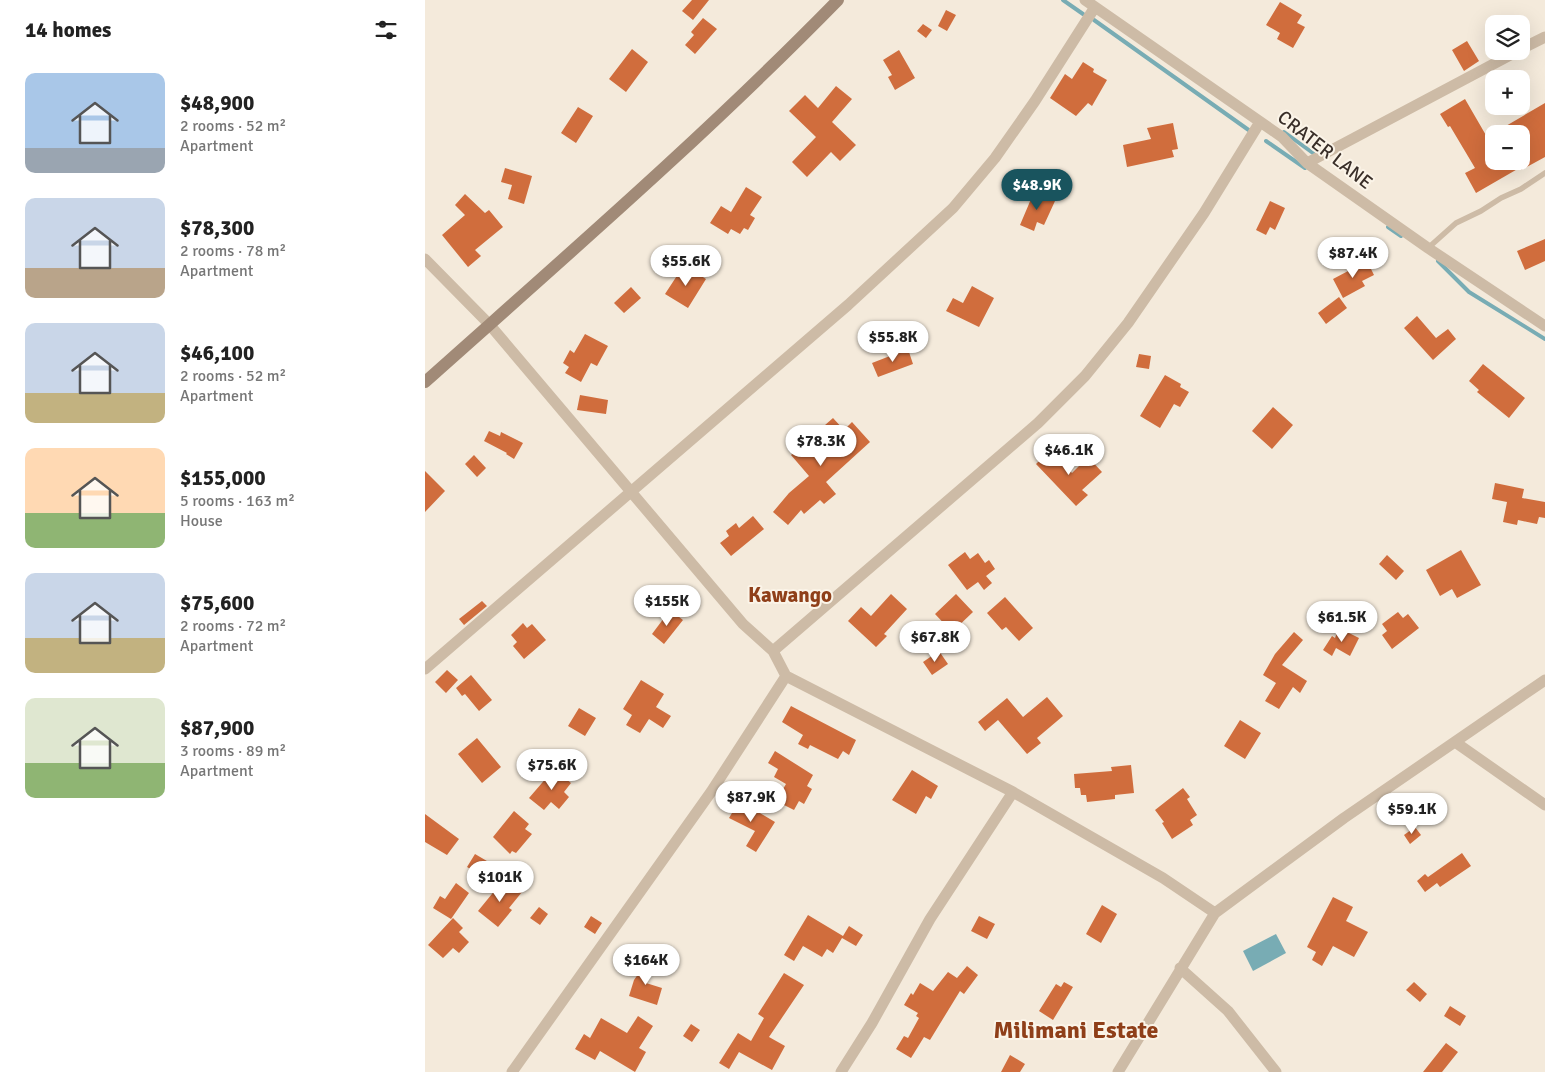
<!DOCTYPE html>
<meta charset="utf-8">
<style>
body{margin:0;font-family:Signika,sans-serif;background:#f6f6f6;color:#222;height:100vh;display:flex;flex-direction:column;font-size:19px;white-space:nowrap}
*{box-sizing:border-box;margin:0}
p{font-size:16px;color:#767676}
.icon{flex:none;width:28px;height:28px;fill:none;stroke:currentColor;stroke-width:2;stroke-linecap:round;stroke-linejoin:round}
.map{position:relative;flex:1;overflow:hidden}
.drawer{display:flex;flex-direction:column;background:#fff;width:425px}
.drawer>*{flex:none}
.controls{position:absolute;left:1060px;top:15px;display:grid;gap:10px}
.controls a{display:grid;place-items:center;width:45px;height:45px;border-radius:10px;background:#fff;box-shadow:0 5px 20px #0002;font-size:25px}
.price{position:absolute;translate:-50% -42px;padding:0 11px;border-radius:18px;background:#fff;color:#222;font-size:16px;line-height:32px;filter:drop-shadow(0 1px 2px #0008)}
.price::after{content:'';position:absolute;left:50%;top:30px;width:15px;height:11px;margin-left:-8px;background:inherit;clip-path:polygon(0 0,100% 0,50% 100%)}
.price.active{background:#19545e;color:#fff}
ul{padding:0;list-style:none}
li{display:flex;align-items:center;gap:15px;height:125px;padding:0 25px}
li span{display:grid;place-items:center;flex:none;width:140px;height:100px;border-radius:10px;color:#555}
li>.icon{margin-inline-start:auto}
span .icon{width:60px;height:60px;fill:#fffc;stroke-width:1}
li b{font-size:21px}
h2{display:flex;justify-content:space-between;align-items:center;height:60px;padding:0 25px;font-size:21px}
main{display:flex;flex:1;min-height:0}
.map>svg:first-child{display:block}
.water{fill:#78acb4}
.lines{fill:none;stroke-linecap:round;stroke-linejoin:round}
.stream{stroke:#78acb4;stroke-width:4}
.building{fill:#d06d3d;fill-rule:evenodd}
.lane{stroke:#cdbba6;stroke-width:5.5}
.street{stroke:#cdbba6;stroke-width:11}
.secondary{stroke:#a18a77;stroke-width:12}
.labels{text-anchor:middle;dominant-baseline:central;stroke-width:4;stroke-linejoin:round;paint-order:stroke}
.street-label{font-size:19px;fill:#392e28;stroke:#fbf4e8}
.quarter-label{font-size:21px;font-weight:bold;fill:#8f3f19;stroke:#fbf4e8}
.district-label{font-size:24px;font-weight:bold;fill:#8f3f19;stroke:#fbf4e8}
</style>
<main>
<section class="drawer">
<h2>14 homes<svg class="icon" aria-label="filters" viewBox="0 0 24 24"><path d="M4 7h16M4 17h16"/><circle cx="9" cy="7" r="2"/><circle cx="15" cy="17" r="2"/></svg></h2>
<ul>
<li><span style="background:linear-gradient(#a9c7e8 75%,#9aa5b1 0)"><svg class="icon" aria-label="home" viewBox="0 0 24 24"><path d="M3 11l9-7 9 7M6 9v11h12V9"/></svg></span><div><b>$48,900</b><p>2 rooms · 52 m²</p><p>Apartment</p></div></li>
<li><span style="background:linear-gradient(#c9d6e8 70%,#b9a48a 0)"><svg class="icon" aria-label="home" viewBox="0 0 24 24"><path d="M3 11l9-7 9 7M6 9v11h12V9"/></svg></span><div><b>$78,300</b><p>2 rooms · 78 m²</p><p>Apartment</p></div></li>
<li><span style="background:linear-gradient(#c9d6e8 70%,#c2b280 0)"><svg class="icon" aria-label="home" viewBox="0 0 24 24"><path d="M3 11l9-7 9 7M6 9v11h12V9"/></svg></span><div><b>$46,100</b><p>2 rooms · 52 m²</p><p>Apartment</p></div></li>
<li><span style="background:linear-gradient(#ffd9b3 65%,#8fb573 0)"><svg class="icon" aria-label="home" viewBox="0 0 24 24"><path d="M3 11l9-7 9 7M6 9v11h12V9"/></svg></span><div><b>$155,000</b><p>5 rooms · 163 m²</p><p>House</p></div></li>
<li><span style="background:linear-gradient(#c9d6e8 65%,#c2b280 0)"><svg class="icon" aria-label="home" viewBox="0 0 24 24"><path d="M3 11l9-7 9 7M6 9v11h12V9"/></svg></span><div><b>$75,600</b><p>2 rooms · 72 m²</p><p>Apartment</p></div></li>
<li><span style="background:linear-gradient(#dfe7d0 65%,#8fb573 0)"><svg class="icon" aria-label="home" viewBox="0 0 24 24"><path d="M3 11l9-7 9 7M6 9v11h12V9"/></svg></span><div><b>$87,900</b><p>3 rooms · 89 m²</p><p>Apartment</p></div></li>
</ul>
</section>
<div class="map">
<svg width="1120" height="1072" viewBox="0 0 1120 1072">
<rect width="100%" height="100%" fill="#f4eadb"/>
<path class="water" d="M851 934 861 953 828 971 818 951Z"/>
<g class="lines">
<path class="stream" d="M638 0 658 14
M669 20 825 131
M859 132 892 156
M841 141 880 168
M963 227 976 236
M1013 261 1044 292 1120 339"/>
</g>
<path class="building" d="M267 0H284L268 20 257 11Z
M855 2 877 15 872 23 880 27 868 48 852 39 855 33 841 25Z
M521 10 531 15 522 31 513 26Z
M278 18 292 29 270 54 260 45 269 35 266 32Z
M498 24 507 30 501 38 492 31Z
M1042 41 1054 61 1039 71 1027 50Z
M207 49 223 62 201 92 184 79Z
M474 50 490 78 470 90 463 77 467 75 458 60Z
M658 62 669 69 668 72 682 80 667 106 663 103 651 116 625 98 640 74 647 79Z
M411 86 427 99 407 122 431 145 415 161 406 152 382 177 367 162 391 137 364 111 380 95 393 108Z
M1040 99 1062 137 1120 103V157L1096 170V167L1051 193 1040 173 1050 168 1025 126 1023 127 1015 114ZM1069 134H1096V161H1069Z
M153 107 168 116 151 143 136 133Z
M748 123 753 149 747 150 749 157 702 167 698 145 726 139 722 128Z
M80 168 107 176 99 204 83 199 87 185 76 182Z
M321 187 337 197 325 215 330 218 323 230 319 228 315 234 306 229 303 234 285 223 296 206 306 212Z
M609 192 630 201 619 225 612 222 609 231 595 225Z
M40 194 60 213 64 210 78 227 50 250 56 256 43 267 17 235 40 215 30 205Z
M845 201 860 208 850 230 845 227 841 235 831 230Z
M1120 239V261L1100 270 1092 251Z
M942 261 949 275 937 281 940 286 918 298 908 279Z
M259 265 281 279 263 308 240 294Z
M547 286 569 298 554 327 521 311 528 298 538 303Z
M206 287 216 298 199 313 189 303Z
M914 297 922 308 901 324 893 313Z
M992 316 1011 338 1023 329 1031 339 1008 360 979 328Z
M160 334 183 346 172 366 166 363 156 382 140 373 144 367 138 363 145 350 149 353Z
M483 349 488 364 453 377 447 363Z
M714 354 726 356 724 369 711 367Z
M1058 364 1100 398 1084 418 1052 392 1054 390 1044 381Z
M740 375 756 384 755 387 764 392 755 407 749 404 735 428 715 416Z
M155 395 183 400 181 414 152 410Z
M848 407 868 425 847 449 827 431Z
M408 418 419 430 427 422 445 442 401 482 411 494 399 504 395 500 379 514 376 510 363 525 348 512 364 493 384 476 366 455Z
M64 431 75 436 76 432 98 443 89 459 81 454 82 453 59 441Z
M625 450 647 473 663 457 677 472 657 490 663 495 651 506 611 464Z
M49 455 61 468 52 477 40 464Z
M0 471 20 491 0 512Z
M1070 483 1099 489 1097 498 1120 502V518L1114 517 1112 524 1093 520 1092 525 1078 522 1082 502 1067 499Z
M328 516 339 529 306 556 295 543 304 536 301 531 311 523 314 528Z
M1036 550 1056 585 1032 598 1027 589 1015 596 1001 570Z
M540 552 545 559 553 553 560 563 564 560 570 569 561 576 567 583 559 590 553 582 542 590 523 565Z
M962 555 979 571 971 580 954 564Z
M466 594 482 609 459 634 462 636 451 647 423 621 436 607 446 616Z
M531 594 548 612 527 632 510 614Z
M580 597 608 628 594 641 581 627 577 630 562 613Z
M57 601 62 606 39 625 34 619Z
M245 610 258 620 239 644 227 634Z
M973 612 978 618 983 614 994 628 967 649 957 635 962 631 957 624Z
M98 623 102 628 107 624 121 640 99 659 88 646 92 642 86 635Z
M914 628 934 638 925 656 911 648 907 656 898 650 907 636 910 638Z
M869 632 878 640 857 665 882 681 875 693 868 687 854 709 840 701 851 683 838 675 850 654Z
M514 651 523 664 507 675 498 662Z
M22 670 33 680 21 693 10 682Z
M46 675 67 700 54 711 40 694 37 696 31 688Z
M216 680 239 694 231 707 246 716 238 728 224 719 215 733 201 725 207 715 198 709Z
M622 697 638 716 612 738 616 743 602 754 573 720 560 731 553 722 582 698 598 717Z
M366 706 431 740 424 755 418 751 413 759 385 745 383 749 373 744 378 735 357 722Z
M154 708 171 718 160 736 143 726Z
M815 720 836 733 820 759 799 746Z
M52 738 76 767 57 783 33 754Z
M350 751 388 775 382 786 387 789 379 804 374 801 369 810 351 801 361 784 349 777 353 769 343 763Z
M706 765 709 793 690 795V799L662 802 661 795H656L655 788H650L649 774 687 771 686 767Z
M129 769 146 783 139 792 144 797 134 809 126 802 119 810 104 798Z
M487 770 513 786 506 799 501 796 491 814 467 800Z
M758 788 765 797 762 799 772 815 765 820 768 825 747 839 737 823 739 822 730 810Z
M310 798 350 822 331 852 321 846 330 831 304 818 307 813 303 811Z
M89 811 104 824 100 829 107 834 91 853 87 851 85 854 68 837Z
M0 814 34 839 22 855 0 842Z
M990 827 996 835 985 844 979 835Z
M1037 853 1046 866 1015 887 1012 883 1000 892 992 881 1000 874 1003 877Z
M50 854 67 864 59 877 42 867Z
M80 878 97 892 84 908 87 910 73 927 53 911Z
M31 883 44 893 26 919 8 908 15 896 20 899Z
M908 897 928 907 921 921 943 932 929 957 908 946 897 966 887 960 891 952 882 947Z
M677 905 692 914 676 943 661 934Z
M114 907 123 914 115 925 105 918Z
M383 915 418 936 424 926 438 935 431 946 417 938 408 953 402 949 397 957 378 946 369 961 359 955Z
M166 916 177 923 170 934 159 927Z
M554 916 570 924 562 939 546 931Z
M28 918 38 928 34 932 44 942 34 953 28 948 18 958 3 945Z
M223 960 232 966 221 983 237 988 232 1005 204 996 209 980Z
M542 966 553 975 539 994 535 991 505 1040 499 1037 486 1058 471 1049 479 1036 483 1038 494 1018 491 1016 493 1013 479 1005 486 993 488 995 495 983 508 991 523 972 532 978Z
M359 973 379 985 344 1037 360 1046 347 1070 314 1052 304 1069 294 1063 313 1033 326 1041 339 1018 333 1014Z
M639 982 648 987 628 1020 614 1011 631 984 636 987Z
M989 982 1002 994 995 1002 981 990Z
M1025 1006 1041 1016 1035 1026 1019 1016Z
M213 1016 228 1026 214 1048 221 1052 210 1072 175 1051 170 1060 150 1049 159 1034 165 1038 176 1018 202 1033Z
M266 1024 275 1030 267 1042 258 1036Z
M1021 1043 1033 1052 1017 1072H998Z
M585 1055 600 1064 595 1072H576Z"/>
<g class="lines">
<path class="lane" d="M1003 248 1031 223 1056 211 1076 198 1096 189 1120 173"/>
<path class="street" d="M660 0 857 137 882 163 1003 248 1120 326
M1096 49 1120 37
M882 163 1093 51
M0 259 64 324 318 624 348 651 361 676 588 792 738 878 790 913
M348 651 613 423 660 376 703 323 779 213 835 122
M0 669 423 305 528 208 570 158 610 101 670 7
M1030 742 1120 805
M755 968 803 1011 851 1072
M87 1072 286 792 361 676
M416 1072 447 1023 505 919 588 792
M693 1072 790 913 919 818 1120 680"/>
<path class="secondary" d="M0 382C140 257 282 134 413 0"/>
</g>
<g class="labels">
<g class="street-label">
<text transform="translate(900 150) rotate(38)">CRATER LANE</text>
</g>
<g class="quarter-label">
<text x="365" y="595">Kawango</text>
</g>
<g class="district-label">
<text x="651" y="1030">Milimani Estate</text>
</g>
</g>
</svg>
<div class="controls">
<a><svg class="icon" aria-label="layers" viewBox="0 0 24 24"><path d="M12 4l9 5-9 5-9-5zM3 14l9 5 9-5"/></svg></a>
<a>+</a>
<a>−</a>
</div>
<b class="price active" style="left:612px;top:211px">$48.9K</b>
<b class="price" style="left:928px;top:279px">$87.4K</b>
<b class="price" style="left:261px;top:287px">$55.6K</b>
<b class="price" style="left:468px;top:363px">$55.8K</b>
<b class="price" style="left:396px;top:467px">$78.3K</b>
<b class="price" style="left:644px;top:476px">$46.1K</b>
<b class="price" style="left:242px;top:627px">$155K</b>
<b class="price" style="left:917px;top:643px">$61.5K</b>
<b class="price" style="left:510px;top:663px">$67.8K</b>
<b class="price" style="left:127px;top:791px">$75.6K</b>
<b class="price" style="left:326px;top:823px">$87.9K</b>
<b class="price" style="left:987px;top:835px">$59.1K</b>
<b class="price" style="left:75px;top:903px">$101K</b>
<b class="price" style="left:221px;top:986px">$164K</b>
</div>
</main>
